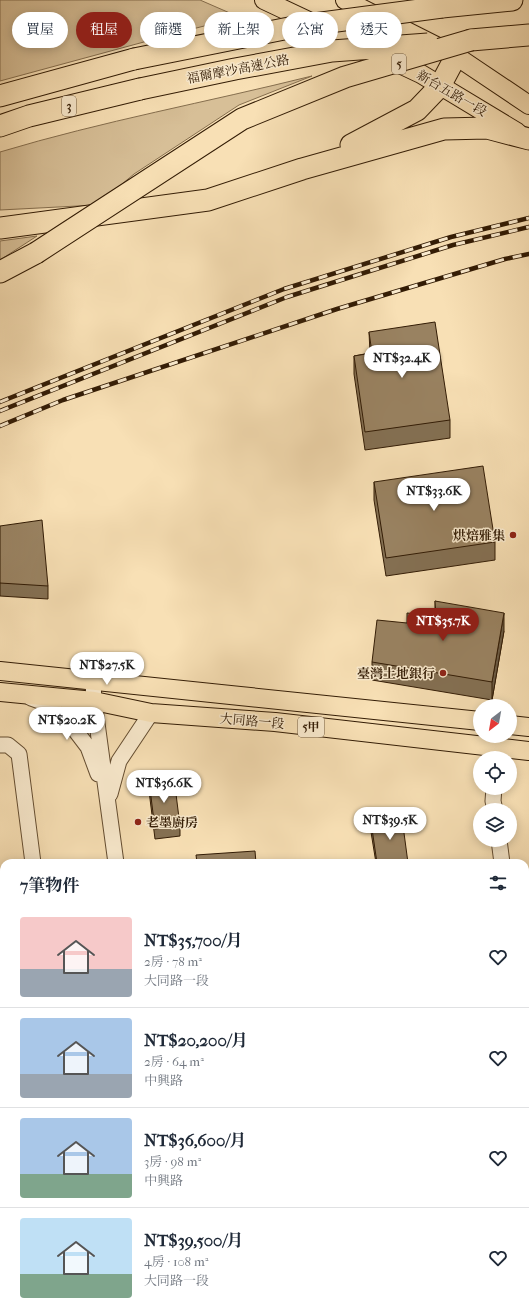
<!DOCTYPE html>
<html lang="zh-TW">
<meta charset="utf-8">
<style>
body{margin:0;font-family:"IM FELL French Canon","Noto Serif TC",serif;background:#f6f6f7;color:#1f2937;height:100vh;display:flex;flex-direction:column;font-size:15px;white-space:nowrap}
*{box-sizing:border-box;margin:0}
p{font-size:13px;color:#747a83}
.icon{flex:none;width:22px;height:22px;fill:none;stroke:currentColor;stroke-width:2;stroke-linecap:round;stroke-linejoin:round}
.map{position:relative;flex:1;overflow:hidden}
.side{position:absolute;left:0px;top:859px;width:529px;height:456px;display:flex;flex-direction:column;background:#fff;border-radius:12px 12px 0 0;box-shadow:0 2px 10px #0003}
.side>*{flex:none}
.hud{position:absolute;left:12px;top:12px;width:505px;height:36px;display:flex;gap:8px}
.needle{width:26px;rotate:211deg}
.controls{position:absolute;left:473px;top:699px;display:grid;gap:8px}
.controls a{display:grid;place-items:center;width:44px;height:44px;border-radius:50%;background:#fff;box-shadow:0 2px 10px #0003;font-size:20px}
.price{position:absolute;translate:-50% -34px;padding:0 9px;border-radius:14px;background:#fff;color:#222;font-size:13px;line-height:26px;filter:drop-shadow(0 1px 2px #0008)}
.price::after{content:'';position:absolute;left:50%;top:24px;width:12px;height:9px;margin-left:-6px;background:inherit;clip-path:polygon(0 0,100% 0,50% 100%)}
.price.on{background:#8f2418;color:#fff}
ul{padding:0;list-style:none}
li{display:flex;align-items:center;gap:12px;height:100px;padding:0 20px}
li+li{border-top:1px solid #e0e1e3}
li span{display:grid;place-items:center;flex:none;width:112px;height:80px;border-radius:4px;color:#555}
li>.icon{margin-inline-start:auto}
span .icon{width:48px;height:48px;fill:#fffc;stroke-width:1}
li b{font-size:17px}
h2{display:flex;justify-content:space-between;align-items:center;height:48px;padding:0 20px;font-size:17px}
.chip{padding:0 14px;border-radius:18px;background:#fff;box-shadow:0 2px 10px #0003;font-size:14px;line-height:36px}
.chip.on{background:#8f2418;color:#fff}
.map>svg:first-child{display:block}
.green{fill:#d7bf97;stroke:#856e4e}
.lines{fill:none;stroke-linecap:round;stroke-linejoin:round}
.minor-casing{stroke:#644d31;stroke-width:17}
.major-casing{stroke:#331c05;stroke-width:20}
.highway-casing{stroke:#331c05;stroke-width:23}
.minor{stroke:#faebcf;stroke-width:15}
.major{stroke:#f8e0b5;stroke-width:18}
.highway{stroke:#f8e0b5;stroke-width:21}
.rail-casing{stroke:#331c05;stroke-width:4.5}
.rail{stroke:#faebcf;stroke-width:3;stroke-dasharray:9;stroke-linecap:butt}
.highway-bridge-casing{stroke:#331c05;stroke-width:23;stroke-linecap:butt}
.highway-bridge{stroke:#f8e0b5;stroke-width:21}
.wall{fill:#847053;stroke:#331c05}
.shaded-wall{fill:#6b5b44;stroke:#331c05}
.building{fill:#998261;stroke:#331c05}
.poi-dot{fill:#8f2418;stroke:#faebcf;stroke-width:1.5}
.labels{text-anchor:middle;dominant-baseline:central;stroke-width:3;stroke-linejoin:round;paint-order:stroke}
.shield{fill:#faebcf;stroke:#6f5a42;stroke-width:1}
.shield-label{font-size:12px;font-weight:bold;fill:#331c05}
.street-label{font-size:13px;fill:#331c05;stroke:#faebcf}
.poi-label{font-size:13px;font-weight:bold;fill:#331c05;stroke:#faebcf;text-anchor:end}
</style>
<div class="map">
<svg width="529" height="1315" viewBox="0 0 529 1315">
<rect width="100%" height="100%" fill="#f8e0b5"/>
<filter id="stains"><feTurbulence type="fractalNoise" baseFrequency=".005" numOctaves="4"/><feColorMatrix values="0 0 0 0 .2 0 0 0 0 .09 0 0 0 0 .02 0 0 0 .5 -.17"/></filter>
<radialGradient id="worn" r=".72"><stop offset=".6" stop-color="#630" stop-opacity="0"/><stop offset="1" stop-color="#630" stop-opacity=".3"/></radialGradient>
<path class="green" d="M0 0H200L239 17 177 33 0 81Z
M312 76 239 105 134 174 97 205 0 210V152C103 121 208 102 312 76Z
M37 236 0 260V241Z"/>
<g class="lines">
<g class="minor-casing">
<path id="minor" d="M96 669 93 682 94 701 116 863
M31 698 45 703 69 722 88 747 98 774
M0 745H8L19 754 33 863
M494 788 493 801 495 810
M110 794 119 761 151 713
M499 840 502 863
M0 880H4
M525 1016 529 1043
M176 1311V1315"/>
</g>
<g class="major-casing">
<path id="major" d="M264 0 421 74 517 132
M345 0 456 56 529 105
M0 671C160 689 320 703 480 721
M0 692 94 701 151 713 275 722 529 751
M510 725 529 727"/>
</g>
<g class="highway-casing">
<path id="highway" d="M442 7 512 0
M471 40 529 35
M0 96 134 59
M0 126 29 116 140 89
M351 145 417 110 440 86 456 56
M0 228 208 200 302 169 444 129 487 128 529 139
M0 272 36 253"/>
</g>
<use href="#minor" class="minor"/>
<use href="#major" class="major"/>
<use href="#highway" class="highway"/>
<g class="rail-casing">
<path id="rail" d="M0 402 284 289 451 237 529 218
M0 411 287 297 453 245 529 227
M0 426 63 400 337 309 505 259 529 254"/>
</g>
<use href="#rail" class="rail"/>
<g class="highway-bridge-casing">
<path id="highway-bridge" d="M134 59 299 26 442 7
M140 89 235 69 332 51 428 44
M36 253 242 119 345 77 471 40"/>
</g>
<use href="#highway-bridge" class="highway-bridge"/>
</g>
<path class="wall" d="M369 332 450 420V438L365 450 354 374V356L370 353Z
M374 482 495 542V560L386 576 374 500Z
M0 526 48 586V599L0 596Z
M435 601 504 631 492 700 372 680V662L407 623 435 616Z
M149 781 180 826V836L155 839 149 791Z
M371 822 408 863H376L371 832Z
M525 900H529V943L525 910Z"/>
<path class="shaded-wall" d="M504 613V631L492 700V682Z"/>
<path class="building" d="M435 322 450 420 365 432 354 356 372 353 369 332Z
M483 466 495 542 386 558 374 482Z
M42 520 48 586 0 583V526Z
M435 601 504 613 492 682 372 662 377 620 407 623V613L436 616Z
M174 778 180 826 155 829 149 781Z
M402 818 408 863H377L371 822Z
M255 851 256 863H197L196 855Z
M525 900H529V932Z"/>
<g class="poi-dot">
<circle cx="513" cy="535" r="4"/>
<circle cx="443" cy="673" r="4"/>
<circle cx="138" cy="822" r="4"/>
</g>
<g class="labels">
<g class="shield">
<rect x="392" y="54" width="14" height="20" rx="3"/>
<rect x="62" y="96" width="14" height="20" rx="3"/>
<rect x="298" y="717" width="26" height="20" rx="3"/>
</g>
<g class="shield-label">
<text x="399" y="64">5</text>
<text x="69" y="106">3</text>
<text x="311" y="727">5甲</text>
</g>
<g class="street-label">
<text transform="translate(238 69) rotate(-11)">福爾摩沙高速公路</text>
<text transform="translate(452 93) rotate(30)">新台五路一段</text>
<text transform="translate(252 721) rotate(5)">大同路一段</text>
</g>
<g class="poi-label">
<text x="505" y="535">烘焙雅集</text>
<text x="435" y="673">臺灣土地銀行</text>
<text x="146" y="822" text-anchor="start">老墨廚房</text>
</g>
</g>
<rect width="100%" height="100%" filter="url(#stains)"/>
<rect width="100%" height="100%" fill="url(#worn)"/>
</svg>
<div class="controls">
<a><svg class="needle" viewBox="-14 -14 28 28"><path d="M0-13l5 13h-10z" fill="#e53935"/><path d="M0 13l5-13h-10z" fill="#747a83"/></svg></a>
<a><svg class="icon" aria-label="locate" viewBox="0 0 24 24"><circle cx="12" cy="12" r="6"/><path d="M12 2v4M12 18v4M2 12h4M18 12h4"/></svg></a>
<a><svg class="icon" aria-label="layers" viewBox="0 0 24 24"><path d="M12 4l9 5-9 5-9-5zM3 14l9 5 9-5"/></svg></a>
</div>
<b class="price" style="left:402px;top:379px">NT$32.4K</b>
<b class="price" style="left:434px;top:512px">NT$33.6K</b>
<b class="price on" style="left:443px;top:642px">NT$35.7K</b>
<b class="price" style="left:107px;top:686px">NT$27.5K</b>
<b class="price" style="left:67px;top:741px">NT$20.2K</b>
<b class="price" style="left:164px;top:804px">NT$36.6K</b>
<b class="price" style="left:390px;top:841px">NT$39.5K</b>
<div class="hud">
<a class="chip">買屋</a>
<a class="chip on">租屋</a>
<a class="chip">篩選</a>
<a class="chip">新上架</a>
<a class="chip">公寓</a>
<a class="chip">透天</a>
</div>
<section class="side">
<h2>7筆物件<svg class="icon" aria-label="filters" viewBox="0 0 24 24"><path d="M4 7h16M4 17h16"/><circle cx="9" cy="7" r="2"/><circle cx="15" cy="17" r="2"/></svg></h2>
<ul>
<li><span style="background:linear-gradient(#f6c9c9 65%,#9aa5b1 0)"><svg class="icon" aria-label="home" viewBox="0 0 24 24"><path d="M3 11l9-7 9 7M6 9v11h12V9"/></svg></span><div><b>NT$35,700/月</b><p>2房 · 78 m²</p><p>大同路一段</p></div><svg class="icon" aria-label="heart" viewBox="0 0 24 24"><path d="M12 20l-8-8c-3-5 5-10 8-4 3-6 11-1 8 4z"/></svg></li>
<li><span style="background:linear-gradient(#a9c7e8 70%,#9aa5b1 0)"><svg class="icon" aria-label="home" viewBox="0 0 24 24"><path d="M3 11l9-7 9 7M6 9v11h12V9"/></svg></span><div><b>NT$20,200/月</b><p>2房 · 64 m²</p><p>中興路</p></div><svg class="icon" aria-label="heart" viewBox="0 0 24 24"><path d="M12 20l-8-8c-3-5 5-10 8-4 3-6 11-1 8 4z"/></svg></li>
<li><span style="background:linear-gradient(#a9c7e8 70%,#7fa58c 0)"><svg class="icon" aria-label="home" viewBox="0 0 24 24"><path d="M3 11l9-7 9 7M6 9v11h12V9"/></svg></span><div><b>NT$36,600/月</b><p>3房 · 98 m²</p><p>中興路</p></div><svg class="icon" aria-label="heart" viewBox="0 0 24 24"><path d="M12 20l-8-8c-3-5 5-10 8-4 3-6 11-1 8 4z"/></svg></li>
<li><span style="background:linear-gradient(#bfe0f5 70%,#7fa58c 0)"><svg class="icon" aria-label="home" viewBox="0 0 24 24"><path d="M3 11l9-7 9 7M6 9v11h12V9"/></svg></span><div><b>NT$39,500/月</b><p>4房 · 108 m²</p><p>大同路一段</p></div><svg class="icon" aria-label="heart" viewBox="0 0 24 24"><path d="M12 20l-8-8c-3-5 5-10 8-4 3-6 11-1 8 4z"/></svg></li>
</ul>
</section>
</div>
